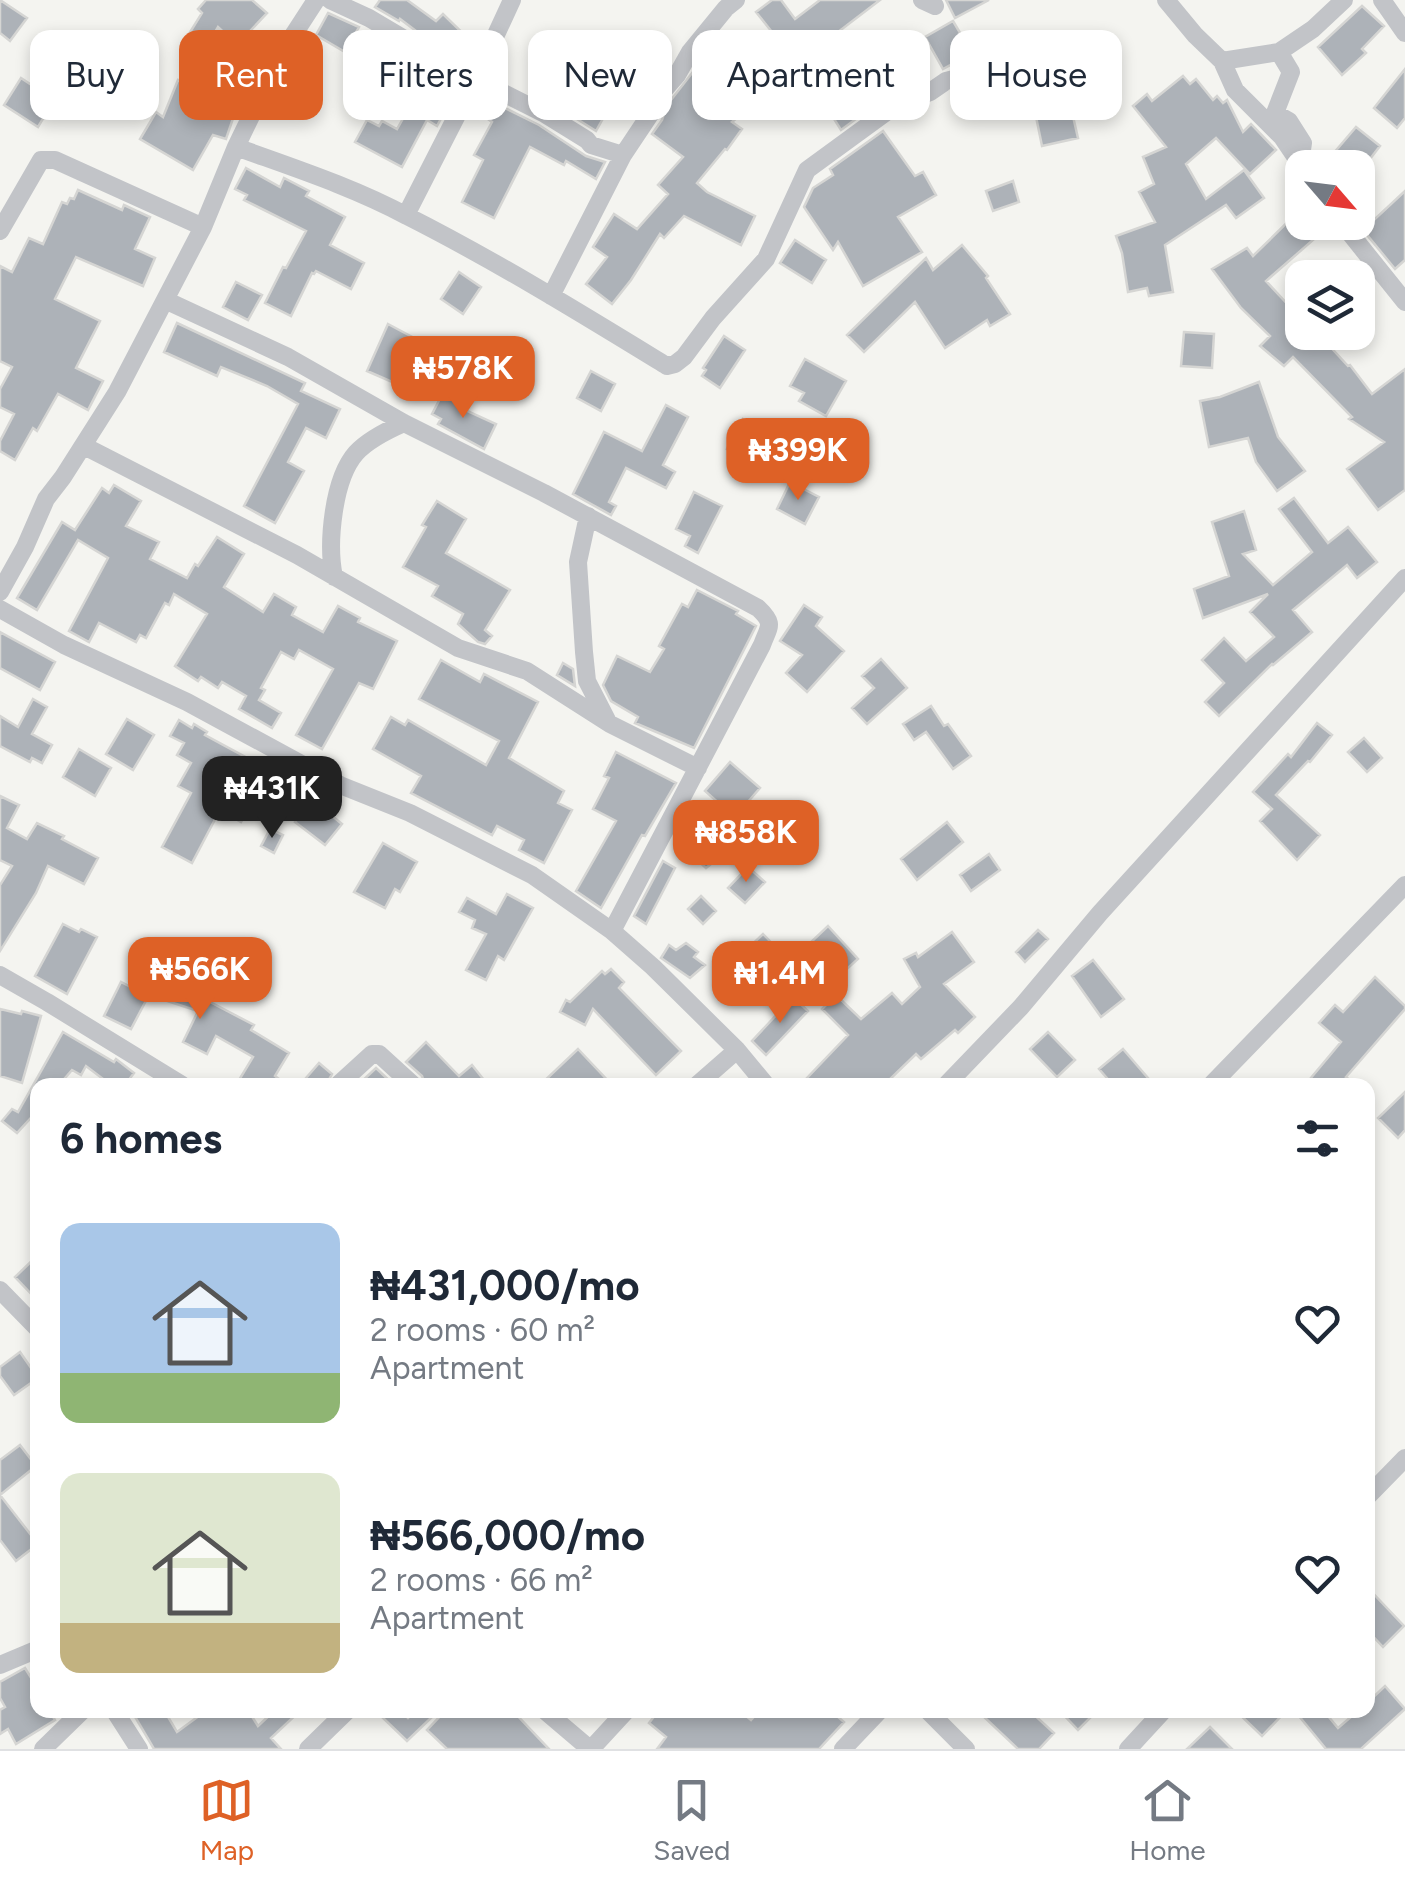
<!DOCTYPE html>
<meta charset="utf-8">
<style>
body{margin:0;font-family:Figtree,sans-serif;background:#f6f6f7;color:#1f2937;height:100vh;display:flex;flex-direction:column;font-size:38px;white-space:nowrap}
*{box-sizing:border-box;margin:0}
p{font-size:32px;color:#747a83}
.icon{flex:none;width:55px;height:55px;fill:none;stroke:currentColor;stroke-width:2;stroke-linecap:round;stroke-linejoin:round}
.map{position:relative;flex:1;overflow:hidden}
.panel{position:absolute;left:30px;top:1078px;width:1345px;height:640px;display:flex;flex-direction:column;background:#fff;border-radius:20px;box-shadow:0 5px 15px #0003}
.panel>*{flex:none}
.banner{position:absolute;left:30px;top:30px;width:1345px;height:90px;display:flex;gap:20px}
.needle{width:65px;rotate:118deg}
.fabs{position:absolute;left:1285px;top:150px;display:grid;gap:20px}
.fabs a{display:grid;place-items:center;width:90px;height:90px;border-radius:20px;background:#fff;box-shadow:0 5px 15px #0003;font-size:50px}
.price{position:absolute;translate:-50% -85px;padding:0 22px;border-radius:20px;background:#de6126;color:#fff;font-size:32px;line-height:65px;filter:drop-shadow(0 2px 5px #0008)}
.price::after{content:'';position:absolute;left:50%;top:60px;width:30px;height:22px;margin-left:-15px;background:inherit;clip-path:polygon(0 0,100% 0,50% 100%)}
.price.on{background:#222;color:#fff}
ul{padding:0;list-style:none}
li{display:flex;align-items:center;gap:30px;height:250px;padding:0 30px}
li span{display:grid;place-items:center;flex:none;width:280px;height:200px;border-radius:20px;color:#555}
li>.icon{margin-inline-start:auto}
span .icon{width:120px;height:120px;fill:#fffc;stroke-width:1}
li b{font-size:42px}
h2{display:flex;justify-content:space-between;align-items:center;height:120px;padding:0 30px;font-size:42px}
.tag{padding:0 35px;border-radius:20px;background:#fff;box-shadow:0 5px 15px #0003;font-size:35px;line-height:90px}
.tag.on{background:#de6126;color:#fff}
.dock{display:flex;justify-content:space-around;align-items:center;height:140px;border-top:2px solid #e0e1e3;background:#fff;font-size:28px;color:#747a83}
.dock a{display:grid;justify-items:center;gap:5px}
.dock .on{color:#de6126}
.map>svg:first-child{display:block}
.building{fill:#adb2b8;stroke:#d5d5d3;stroke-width:2.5}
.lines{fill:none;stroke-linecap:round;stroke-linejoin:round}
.minor{stroke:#c2c4c8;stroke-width:18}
</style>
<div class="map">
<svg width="1405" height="1749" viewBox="0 0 1405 1749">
<rect width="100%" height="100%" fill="#f4f4f0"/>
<path class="building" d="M0 0 27 18 10 41 0 33Z
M206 0H252L267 13 237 45 218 27 206 48 187 37 202 13 198 9Z
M380 0H407L436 21 443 14 477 47 465 59 420 34 400 19 399 21 375 7Z
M772 0H781L795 19 820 0H880L821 45 860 116 841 130 802 68 798 71 796 69 732 122 742 129 727 150 725 149 697 183 707 192 755 216 741 245 684 216 664 238 660 234 631 280 612 304 586 284 607 257 593 247 614 214 637 229 668 194 658 185 683 157 652 134 662 120 667 105 692 73 707 87 772 32 756 12Z
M946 0H989L955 18Z
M1362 6 1384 26 1362 49 1366 53 1342 75 1318 47Z
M328 13 359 27 345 52 316 35Z
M953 21 972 53 943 69 925 37Z
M1405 69V118L1397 128 1374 108Z
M1183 76 1190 84 1196 79 1213 100 1217 96 1223 103 1227 100 1243 132 1251 124 1276 150 1250 174 1216 138 1186 164 1206 199 1244 170 1264 198 1236 218 1226 205 1165 245 1173 292 1149 296 1147 288 1128 292 1122 253 1116 236 1155 222 1139 192 1154 184 1143 157 1166 147 1133 106 1147 94 1152 101Z
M633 77 650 87 632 118 615 109Z
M21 78 42 92 38 99 50 107 38 127 4 105Z
M178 80 202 90 204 83 241 95 226 139 213 135 193 170 140 139 156 112 163 117Z
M427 86 451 100 437 126 427 120 402 167 355 142 367 120 379 126 382 121 397 129 405 115 408 118Z
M567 91 606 113 596 131 558 107Z
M481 96 539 125 586 156 605 162 596 179 566 161 564 165 530 147 494 218 462 202 483 160 474 155 492 122 489 120 491 117 475 108Z
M1069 99 1078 138 1042 146 1034 107Z
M1356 127 1380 146 1363 168H1321Z
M883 131 915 176 923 172 936 195 898 217 922 252 863 286 838 242 833 250 804 207 813 188 833 175 830 169Z
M246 168 280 187 284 178 309 191 306 196 345 217 330 245 364 263 351 289 316 271 314 274 312 273 291 316 265 303 283 267 286 268 306 231 244 200 247 195 235 189Z
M1013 181 1019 202 993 211 986 191Z
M78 190 122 210 124 205 150 217 135 249 155 258 143 286 76 257 55 299 100 321 76 368 103 381 88 410 58 394 37 431 33 428 15 460 0 451V441L14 414 0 407V389L12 367 0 361V266L12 272 29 238 43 244 62 202 67 204 70 198 74 199Z
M1405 191V260L1395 269 1363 230Z
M1302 208V222H1329V226L1266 281 1292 309 1287 313 1302 328V332H1307L1319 344 1324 340 1348 366 1350 365 1372 394 1405 369V490L1378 510 1347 469 1384 442 1349 419 1352 417 1293 357 1284 366 1260 346 1270 336 1241 308 1212 269 1247 248 1253 256Z
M795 240 826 260 812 283 780 263Z
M962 245 988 276 986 278 1010 314 990 326 987 320 945 348 915 302 864 352 847 335 926 258 933 270Z
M459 272 481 287 463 314 441 299Z
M236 282 262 295 248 320 223 307Z
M177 323 305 383 301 391 340 409 326 438 306 428 288 462 304 471 275 523 244 506 298 404 267 386 221 367 217 376 164 352Z
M388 324 446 355 427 390 419 385 415 392 367 371Z
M1184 332 1214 334 1212 368 1181 366Z
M724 336 745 350 720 388 702 376 706 370 703 368Z
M805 359 846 381 826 416 799 401 804 393 790 386Z
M591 371 615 384 601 411 577 398Z
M1259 382 1278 437 1305 471 1277 491 1256 462 1248 438 1209 447 1200 401 1220 397Z
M444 391 468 404 465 410 496 424 484 449 438 424 441 419 432 414Z
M666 405 688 417 663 465 675 472 666 488 626 468 609 502 616 506 611 515 573 494 604 432 642 451Z
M743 419 798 452 786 475 766 463 763 468 727 449Z
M790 482 819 497 805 524 777 509Z
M114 485 141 501 126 526 159 542 150 559 187 578 195 564 198 566 217 537 244 554 224 587 263 612 274 594 296 607 292 615 323 632 338 606 360 618 358 622 397 641 373 689 359 683 322 749 296 735 333 669 299 650 294 659 281 652 261 688 265 690 259 700 281 713 272 728 239 709 246 696 222 682 218 688 201 677 198 681 175 666 207 614 174 594 169 605 165 603 146 638 140 635 136 642 99 623 89 642 69 631 108 558 78 540 37 610 17 598 62 522 75 530 102 488 109 493Z
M694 492 722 506 698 553 685 546 690 536 676 529Z
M1294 498 1328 543 1348 527 1377 562 1357 578 1347 565 1293 610 1312 632 1273 665 1272 664 1219 716 1205 702 1224 683 1202 660 1224 638 1246 661 1274 637 1250 612 1268 594 1203 618 1194 589 1229 576 1212 522 1244 511 1256 550 1243 554 1273 585 1312 552 1279 509Z
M437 501 466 519 446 553 510 590 485 630 492 636 485 644 478 642 458 624 463 614 432 596 438 586 403 567 426 527 422 525Z
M697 590 738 611 736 614 756 626 694 748 635 723 638 717 611 701 603 685 617 656 650 672 664 649 659 646 682 604 688 607Z
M804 605 822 617 816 626 844 651 807 692 786 673 802 655 780 641Z
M0 632 55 662 40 690 0 668Z
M881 659 907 688 867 724 852 708 874 688 862 676Z
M441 660 480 682 484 674 538 702 509 758 564 791 558 803 572 810 544 863 519 850 524 840 497 826 492 835 411 793 421 776 373 749 391 717 405 725 408 720 486 765 499 741 419 699Z
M563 663 573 669 575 686 557 675Z
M33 699 47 707 32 734 52 745 42 763 32 758 30 762 0 746V716L18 727Z
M931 706 944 726 948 724 971 756 953 769 926 732 914 740 903 724Z
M127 719 154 735 133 770 106 754Z
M179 720 192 728 194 724 207 732 205 735 275 773 262 795 258 793 241 822 220 810 192 863 162 847 191 793 178 786 191 763 177 755 184 743 170 736Z
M1317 723 1332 735 1310 762 1308 761 1276 795 1320 835 1297 860 1260 821 1272 809 1253 792 1288 754 1291 757Z
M1364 738 1382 758 1367 772 1348 752Z
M79 749 111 768 95 796 63 777Z
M616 752 676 783 645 836 642 835 601 908 576 891 616 821 593 809 609 778 604 776Z
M730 762 760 788 721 833 732 847 706 868 678 842 722 806 705 791Z
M304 793 342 824 325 845 295 822 305 810 296 805Z
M0 796 19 805 7 828 27 839 37 823 64 836 62 839 98 858 84 884 48 866 36 893 0 951V885L12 866 0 860Z
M947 822 963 842 917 880 901 859Z
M270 829 283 835 274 853 261 846Z
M383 843 417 862 400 892 395 889 385 908 354 892Z
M989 854 1000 870 971 891 960 875Z
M663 861 675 868 646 924 634 916Z
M748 867 765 882 745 903 728 888Z
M507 894 533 908 504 960 498 956 486 980 466 970 486 934 472 928 475 920 459 912 467 898 496 914Z
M701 896 716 911 703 924 688 909Z
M63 924 79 932 81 929 97 937 67 994 35 976Z
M828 926 858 959 839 976 810 943Z
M1038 930 1048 939 1025 962 1016 952Z
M952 932 974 962 944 984 975 1017 958 1033 955 1030 921 1059 916 1054 884 1085H814L807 1078 848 1035 822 1009 836 995 861 1019 892 993 902 1004 920 987 904 959 916 953 918 957Z
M763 934 790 962 769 982 742 954Z
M686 943 698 952 694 957 705 965 690 978 661 958 669 945 676 950Z
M145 959 165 970 162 976 193 986 191 992 254 1025 251 1030 289 1053 275 1076 287 1085H236L253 1057 216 1036 207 1054 183 1042 198 1011 149 995 131 1029 104 1016 121 982 129 986Z
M1093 960 1124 999 1101 1017 1072 976Z
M611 969 624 982 619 988 681 1051 656 1075 593 1009 585 1025 560 1012 566 1000 570 1002 602 971 605 974Z
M1375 977 1405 1006V1009L1346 1077 1356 1085H1305L1341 1042 1319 1023 1335 1005 1343 1012Z
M793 997 808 1011 766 1055 752 1041Z
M0 1009 21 1014 22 1011 41 1016 22 1083 0 1076Z
M63 1032 114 1062 116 1059 134 1073 125 1085H111L86 1066 81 1075 72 1070 59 1085H38V1110L17 1133 2 1121 12 1109 18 1112Z
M1048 1032 1075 1060 1057 1077 1030 1049Z
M426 1042 459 1076 472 1065 488 1085H425L422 1076 406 1062Z
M578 1049 612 1085H540Z
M1123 1049 1154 1085H1113L1099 1069Z
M319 1063 332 1074 326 1085H300Z
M376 1068 394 1085H358Z
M1405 1092V1130L1398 1138 1378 1118Z
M38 1255V1301L15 1277Z
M20 1352 38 1378 14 1395 0 1376V1367Z
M20 1445 36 1466 0 1495 38 1544 16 1561 0 1540V1460Z
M1368 1588 1404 1626 1383 1647 1368 1631Z
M25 1668 38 1689V1710H49L55 1720 16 1744 8 1729 0 1734V1710L5 1707 0 1698V1682Z
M1385 1686 1405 1709 1361 1749H1326L1294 1710H1323L1338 1728 1359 1710H1368V1702Z
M131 1710H164L177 1732 207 1710H248L258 1726 275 1710H301L271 1738 281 1749H154Z
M391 1710H400L408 1718 416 1710H424L432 1717 407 1741 383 1718Z
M446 1710H512L549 1749H447L427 1730Z
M659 1710H739L751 1720 760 1710H830L844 1722 819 1749H657L666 1737 649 1723Z
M990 1710H1029L1054 1733 1039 1749H1018L984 1717Z
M1059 1710H1098L1078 1730Z
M1235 1710H1287L1262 1736Z
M1210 1727 1232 1749H1187Z"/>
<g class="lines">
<path class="minor" d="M330 0 369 18 450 66 545 114 587 140 591 145 623 155 651 113 656 99 677 75 690 52 726 8 736 0
M922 0 935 6
M1166 0 1195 35 1222 61 1279 52 1313 29 1344 0
M1382 0 1405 33
M1279 52 1291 72 1275 113 1289 121 1303 143 1300 163
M1222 61 1235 90 1282 137 1303 168
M236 147C294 168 353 187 407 216 496 261 582 314 667 366L675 364 684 357 713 318 766 259 807 170 896 105 930 92 946 81 969 75 994 83 1020 97
M406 215 476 78 512 0
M1341 222 1405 302
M0 231 41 160H55L203 227
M551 296 623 155
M165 300 288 357 404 423 544 493 758 608C775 624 769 626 762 645L612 931
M84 446 297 555 458 648 527 671 610 724 698 768
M588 516 578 562 584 652 587 681 607 720
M334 577C327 544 333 479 356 453 368 440 388 430 404 423
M0 592 25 547 46 499 63 477 117 392 203 227 236 147 281 54 316 0
M0 609 64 645 187 702 340 785 410 813 532 875 612 931 653 967 737 1050 766 1085
M0 975 47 1002 182 1085
M338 1085 372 1054H379L413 1085
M697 1085 737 1050
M946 1085 1021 1007 1100 913 1405 578
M1211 1085 1405 885
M0 1290 38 1329
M1368 1496 1405 1458
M0 1665 38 1649
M114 1710 139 1749
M544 1710 590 1749
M927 1710 966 1749
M43 1749 83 1710
M308 1749 348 1710
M591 1749 627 1710
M843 1749 880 1710
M1128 1749 1164 1710"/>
</g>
</svg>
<div class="fabs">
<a><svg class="needle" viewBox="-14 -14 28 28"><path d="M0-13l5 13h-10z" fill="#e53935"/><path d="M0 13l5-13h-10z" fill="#747a83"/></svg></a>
<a><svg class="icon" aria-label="layers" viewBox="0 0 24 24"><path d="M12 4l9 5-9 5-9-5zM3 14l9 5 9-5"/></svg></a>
</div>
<b class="price" style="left:463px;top:421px">₦578K</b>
<b class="price" style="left:798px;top:503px">₦399K</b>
<b class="price on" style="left:272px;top:841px">₦431K</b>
<b class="price" style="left:746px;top:885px">₦858K</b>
<b class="price" style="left:200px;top:1022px">₦566K</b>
<b class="price" style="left:780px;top:1026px">₦1.4M</b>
<div class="banner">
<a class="tag">Buy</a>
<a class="tag on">Rent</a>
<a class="tag">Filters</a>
<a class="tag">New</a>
<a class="tag">Apartment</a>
<a class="tag">House</a>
</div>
<section class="panel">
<h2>6 homes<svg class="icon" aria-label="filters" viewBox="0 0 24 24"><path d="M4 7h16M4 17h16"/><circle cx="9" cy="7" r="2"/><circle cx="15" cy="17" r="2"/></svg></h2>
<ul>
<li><span style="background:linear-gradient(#a9c7e8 75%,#8fb573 0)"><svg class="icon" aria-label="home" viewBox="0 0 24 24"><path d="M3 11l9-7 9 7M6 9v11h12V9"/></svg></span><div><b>₦431,000/mo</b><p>2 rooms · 60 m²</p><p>Apartment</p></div><svg class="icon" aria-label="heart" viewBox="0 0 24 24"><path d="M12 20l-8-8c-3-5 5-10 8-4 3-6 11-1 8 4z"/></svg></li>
<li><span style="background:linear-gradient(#dfe7d0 75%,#c2b280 0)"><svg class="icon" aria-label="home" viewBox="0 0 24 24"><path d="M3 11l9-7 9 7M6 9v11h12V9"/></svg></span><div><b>₦566,000/mo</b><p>2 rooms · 66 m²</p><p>Apartment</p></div><svg class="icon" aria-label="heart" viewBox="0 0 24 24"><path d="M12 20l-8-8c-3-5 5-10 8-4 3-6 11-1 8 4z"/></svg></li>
</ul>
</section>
</div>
<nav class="dock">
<a class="on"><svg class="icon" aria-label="map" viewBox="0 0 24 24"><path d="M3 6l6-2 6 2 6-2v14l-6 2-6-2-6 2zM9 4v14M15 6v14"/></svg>Map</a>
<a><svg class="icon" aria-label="saved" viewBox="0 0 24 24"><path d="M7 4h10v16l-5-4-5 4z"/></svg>Saved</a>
<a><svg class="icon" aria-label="home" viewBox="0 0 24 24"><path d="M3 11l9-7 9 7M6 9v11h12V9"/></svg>Home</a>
</nav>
